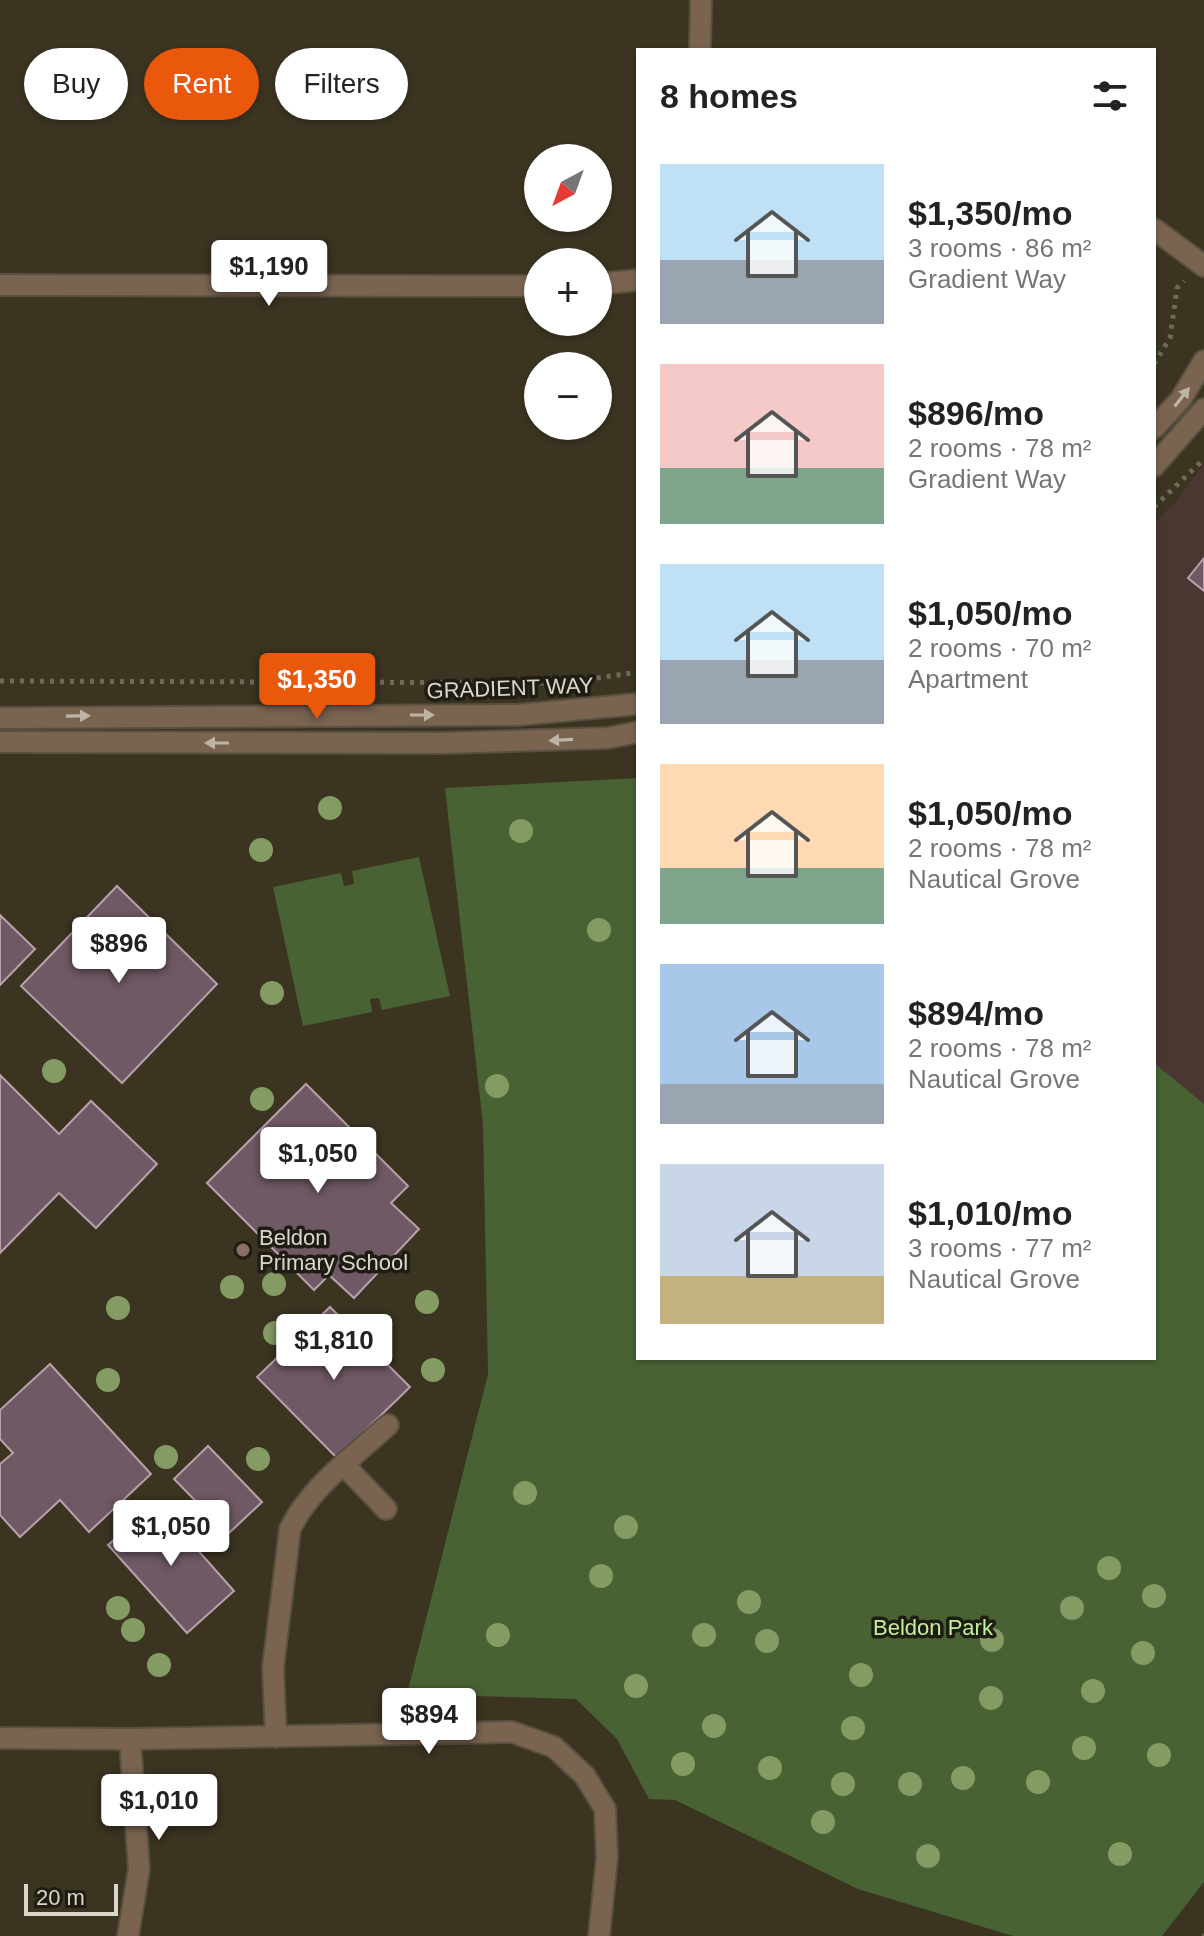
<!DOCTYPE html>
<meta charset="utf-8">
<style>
body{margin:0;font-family:Arial,sans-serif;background:#f2f2f2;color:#222;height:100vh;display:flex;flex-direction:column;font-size:30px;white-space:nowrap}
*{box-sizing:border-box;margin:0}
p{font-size:26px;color:#767676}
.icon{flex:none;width:44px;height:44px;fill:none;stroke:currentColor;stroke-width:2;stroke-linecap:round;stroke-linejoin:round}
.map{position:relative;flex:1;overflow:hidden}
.details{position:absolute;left:636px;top:48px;width:520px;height:1312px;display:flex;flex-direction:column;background:#fff;border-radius:0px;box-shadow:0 2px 6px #0004}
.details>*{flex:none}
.banner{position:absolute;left:24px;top:48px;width:492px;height:72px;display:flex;gap:16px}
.needle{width:52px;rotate:221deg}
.buttons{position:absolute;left:524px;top:144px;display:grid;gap:16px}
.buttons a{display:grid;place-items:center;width:88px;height:88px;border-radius:50%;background:#fff;box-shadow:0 2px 6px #0004;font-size:40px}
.scale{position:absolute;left:24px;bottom:20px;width:94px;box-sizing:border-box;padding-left:8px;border:4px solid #dbd7cb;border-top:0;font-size:22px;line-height:28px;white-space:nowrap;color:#dbd7cb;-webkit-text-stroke:6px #1f1c13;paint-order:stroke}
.price{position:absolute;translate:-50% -68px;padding:0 18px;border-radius:8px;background:#fff;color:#222;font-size:26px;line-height:52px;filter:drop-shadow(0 2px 4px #0008)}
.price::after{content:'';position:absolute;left:50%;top:48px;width:24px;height:18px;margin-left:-12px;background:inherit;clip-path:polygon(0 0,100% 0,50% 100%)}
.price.selected{background:#ea580c;color:#fff}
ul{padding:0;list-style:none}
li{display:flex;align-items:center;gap:24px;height:200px;padding:0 24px}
li span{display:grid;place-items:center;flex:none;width:224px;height:160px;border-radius:0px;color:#555}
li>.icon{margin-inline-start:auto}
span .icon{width:96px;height:96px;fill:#fffc;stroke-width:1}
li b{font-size:34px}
h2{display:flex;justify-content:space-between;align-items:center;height:96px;padding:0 24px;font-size:34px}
.chip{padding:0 28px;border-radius:36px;background:#fff;box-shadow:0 2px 6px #0004;font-size:28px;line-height:72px}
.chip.selected{background:#ea580c;color:#fff}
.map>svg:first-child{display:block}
.commercial{fill:#4b3731}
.green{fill:#496234}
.building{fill:#6f5964;stroke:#b9a1ac;stroke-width:2}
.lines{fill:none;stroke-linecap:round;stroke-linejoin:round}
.minor-casing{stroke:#585140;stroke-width:24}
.path{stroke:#6f6958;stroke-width:5;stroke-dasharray:4 6;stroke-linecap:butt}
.minor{stroke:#7a6450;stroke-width:20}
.tree{fill:#859b64}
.oneway{fill:#beb4a6}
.education-dot{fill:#8d6e63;stroke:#1f1c13;stroke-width:3}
.labels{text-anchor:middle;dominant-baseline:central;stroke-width:7;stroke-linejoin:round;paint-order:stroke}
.street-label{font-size:22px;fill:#dbd7cb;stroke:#1f1c13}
.poi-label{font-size:22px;fill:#dbd7cb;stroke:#1f1c13;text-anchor:start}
.park-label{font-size:22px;fill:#c2f09b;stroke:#1f1c13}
</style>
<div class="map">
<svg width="1204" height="1936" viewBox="0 0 1204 1936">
<rect width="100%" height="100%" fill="#3b3421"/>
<path class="commercial" d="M1204 464V1104L1154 1063V523L1172 506Z"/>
<path class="green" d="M638 778V1358H1154V1063L1204 1104V1882L1162 1936H1013L858 1889 675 1800 649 1799 617 1739 576 1699 407 1694 488 1374 483 1125 445 788Z
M419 857 450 996 382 1010 379 998 370 999 372 1012 303 1026 273 887 341 873 344 886 354 884 352 871Z"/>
<path class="building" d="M1204 558V591L1188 578Z
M117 886 217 984 122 1083 21 986Z
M0 915 35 949 0 985Z
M0 1075 59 1134 91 1101 157 1164 96 1228 59 1193 0 1253Z
M306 1084 408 1186 391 1203 419 1229 354 1298 329 1275 314 1290 207 1183Z
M330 1307 410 1387 337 1458 257 1377Z
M50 1364 151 1474 89 1532 60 1500 20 1537 0 1515V1464L13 1453 0 1439V1410Z
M208 1446 262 1502 228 1534 174 1479Z
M156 1503 234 1591 187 1633 108 1545Z"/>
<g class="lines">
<g class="minor-casing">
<path id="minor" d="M700 50 701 0
M1154 229 1204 266
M598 284 638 280
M0 285 538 286
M1154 428 1181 399 1204 361
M1154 466 1204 409
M0 718 517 715 638 704
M0 742 442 743 608 738 638 732
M344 1465 386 1509
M276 1737 273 1668 290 1529C311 1486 353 1457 388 1425
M0 1738 130 1739 512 1732 554 1747 585 1776 605 1809 607 1857 599 1936
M128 1936 139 1869 130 1739"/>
</g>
<path class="path" d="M1154 364 1170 338 1177 288 1184 281
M1154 507 1204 459
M0 681 559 683
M577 681 638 672
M1203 1936 1204 1935"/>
<use href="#minor" class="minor"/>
</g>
<g class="tree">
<circle cx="330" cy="808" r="12"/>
<circle cx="521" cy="831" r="12"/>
<circle cx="261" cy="850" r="12"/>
<circle cx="599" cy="930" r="12"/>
<circle cx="272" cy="993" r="12"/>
<circle cx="54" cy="1071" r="12"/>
<circle cx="497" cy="1086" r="12"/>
<circle cx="262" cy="1099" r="12"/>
<circle cx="274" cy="1284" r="12"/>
<circle cx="232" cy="1287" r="12"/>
<circle cx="427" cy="1302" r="12"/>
<circle cx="118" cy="1308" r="12"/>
<circle cx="275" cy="1333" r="12"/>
<circle cx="433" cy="1370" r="12"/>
<circle cx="108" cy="1380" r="12"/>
<circle cx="166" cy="1457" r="12"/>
<circle cx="258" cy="1459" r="12"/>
<circle cx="525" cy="1493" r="12"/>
<circle cx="626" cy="1527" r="12"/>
<circle cx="1109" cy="1568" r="12"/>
<circle cx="601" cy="1576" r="12"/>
<circle cx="1154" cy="1596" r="12"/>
<circle cx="749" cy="1602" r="12"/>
<circle cx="118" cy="1608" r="12"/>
<circle cx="1072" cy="1608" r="12"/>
<circle cx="133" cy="1630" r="12"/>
<circle cx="498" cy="1635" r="12"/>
<circle cx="704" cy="1635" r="12"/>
<circle cx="992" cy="1640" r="12"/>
<circle cx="767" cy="1641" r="12"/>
<circle cx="1143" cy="1653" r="12"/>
<circle cx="159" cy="1665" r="12"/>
<circle cx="861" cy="1675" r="12"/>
<circle cx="636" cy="1686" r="12"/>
<circle cx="1093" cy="1691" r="12"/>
<circle cx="991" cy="1698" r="12"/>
<circle cx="714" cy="1726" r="12"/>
<circle cx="853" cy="1728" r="12"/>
<circle cx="1084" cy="1748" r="12"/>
<circle cx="1159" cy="1755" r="12"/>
<circle cx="683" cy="1764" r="12"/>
<circle cx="770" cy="1768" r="12"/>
<circle cx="963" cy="1778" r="12"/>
<circle cx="1038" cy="1782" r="12"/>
<circle cx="843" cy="1784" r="12"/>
<circle cx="910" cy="1784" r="12"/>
<circle cx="823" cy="1822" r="12"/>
<circle cx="1120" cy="1854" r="12"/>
<circle cx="928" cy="1856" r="12"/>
</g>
<defs><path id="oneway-solid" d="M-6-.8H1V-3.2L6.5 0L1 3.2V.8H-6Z" transform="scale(2)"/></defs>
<g class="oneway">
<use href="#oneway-solid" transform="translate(1182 397) rotate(-52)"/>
<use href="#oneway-solid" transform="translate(422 715)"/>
<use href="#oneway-solid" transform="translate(78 716) rotate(-1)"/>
<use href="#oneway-solid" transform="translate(561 740) rotate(177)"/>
<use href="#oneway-solid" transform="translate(217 743) rotate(-180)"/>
</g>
<circle class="education-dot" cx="243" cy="1250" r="8"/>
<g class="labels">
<g class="street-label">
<text transform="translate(510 688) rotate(-2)">GRADIENT WAY</text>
</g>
<g class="poi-label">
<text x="259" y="1237">Beldon<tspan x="259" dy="25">Primary School</tspan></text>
</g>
<g class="park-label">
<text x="933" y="1627">Beldon Park</text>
</g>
</g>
</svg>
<div class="buttons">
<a><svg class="needle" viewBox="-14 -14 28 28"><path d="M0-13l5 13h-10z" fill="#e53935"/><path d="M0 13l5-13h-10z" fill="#767676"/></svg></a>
<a>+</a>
<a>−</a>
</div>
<div class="scale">20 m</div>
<b class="price" style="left:269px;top:308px">$1,190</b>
<b class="price selected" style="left:317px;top:721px">$1,350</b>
<b class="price" style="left:119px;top:985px">$896</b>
<b class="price" style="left:318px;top:1195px">$1,050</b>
<b class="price" style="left:334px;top:1382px">$1,810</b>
<b class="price" style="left:171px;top:1568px">$1,050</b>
<b class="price" style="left:429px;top:1756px">$894</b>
<b class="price" style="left:159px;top:1842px">$1,010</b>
<div class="banner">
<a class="chip">Buy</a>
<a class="chip selected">Rent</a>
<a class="chip">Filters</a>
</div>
<section class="details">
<h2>8 homes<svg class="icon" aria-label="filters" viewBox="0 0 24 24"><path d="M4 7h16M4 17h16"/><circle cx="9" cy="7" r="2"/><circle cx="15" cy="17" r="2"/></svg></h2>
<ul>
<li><span style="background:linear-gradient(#bfe0f5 60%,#9aa5b1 0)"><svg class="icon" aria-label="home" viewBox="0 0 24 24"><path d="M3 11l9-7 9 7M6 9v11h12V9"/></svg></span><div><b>$1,350/mo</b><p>3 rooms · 86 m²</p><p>Gradient Way</p></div></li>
<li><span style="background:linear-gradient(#f6c9c9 65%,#7fa58c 0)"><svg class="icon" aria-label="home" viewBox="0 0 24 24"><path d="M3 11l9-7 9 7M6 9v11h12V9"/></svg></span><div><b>$896/mo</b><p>2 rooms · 78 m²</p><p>Gradient Way</p></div></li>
<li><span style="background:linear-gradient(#bfe0f5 60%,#9aa5b1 0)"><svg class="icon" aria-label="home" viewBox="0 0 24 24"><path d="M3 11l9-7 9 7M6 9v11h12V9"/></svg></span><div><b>$1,050/mo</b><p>2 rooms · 70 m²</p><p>Apartment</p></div></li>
<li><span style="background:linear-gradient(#ffd9b3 65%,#7fa58c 0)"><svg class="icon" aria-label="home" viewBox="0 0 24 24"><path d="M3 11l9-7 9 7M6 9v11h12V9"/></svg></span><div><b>$1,050/mo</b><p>2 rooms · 78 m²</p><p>Nautical Grove</p></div></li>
<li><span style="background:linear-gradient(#a9c7e8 75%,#9aa5b1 0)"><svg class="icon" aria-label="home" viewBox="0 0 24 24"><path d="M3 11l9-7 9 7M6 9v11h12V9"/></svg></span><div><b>$894/mo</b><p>2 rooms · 78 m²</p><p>Nautical Grove</p></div></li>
<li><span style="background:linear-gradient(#c9d6e8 70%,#c2b280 0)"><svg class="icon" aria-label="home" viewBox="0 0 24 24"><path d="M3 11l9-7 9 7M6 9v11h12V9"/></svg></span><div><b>$1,010/mo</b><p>3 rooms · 77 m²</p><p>Nautical Grove</p></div></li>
</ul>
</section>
</div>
